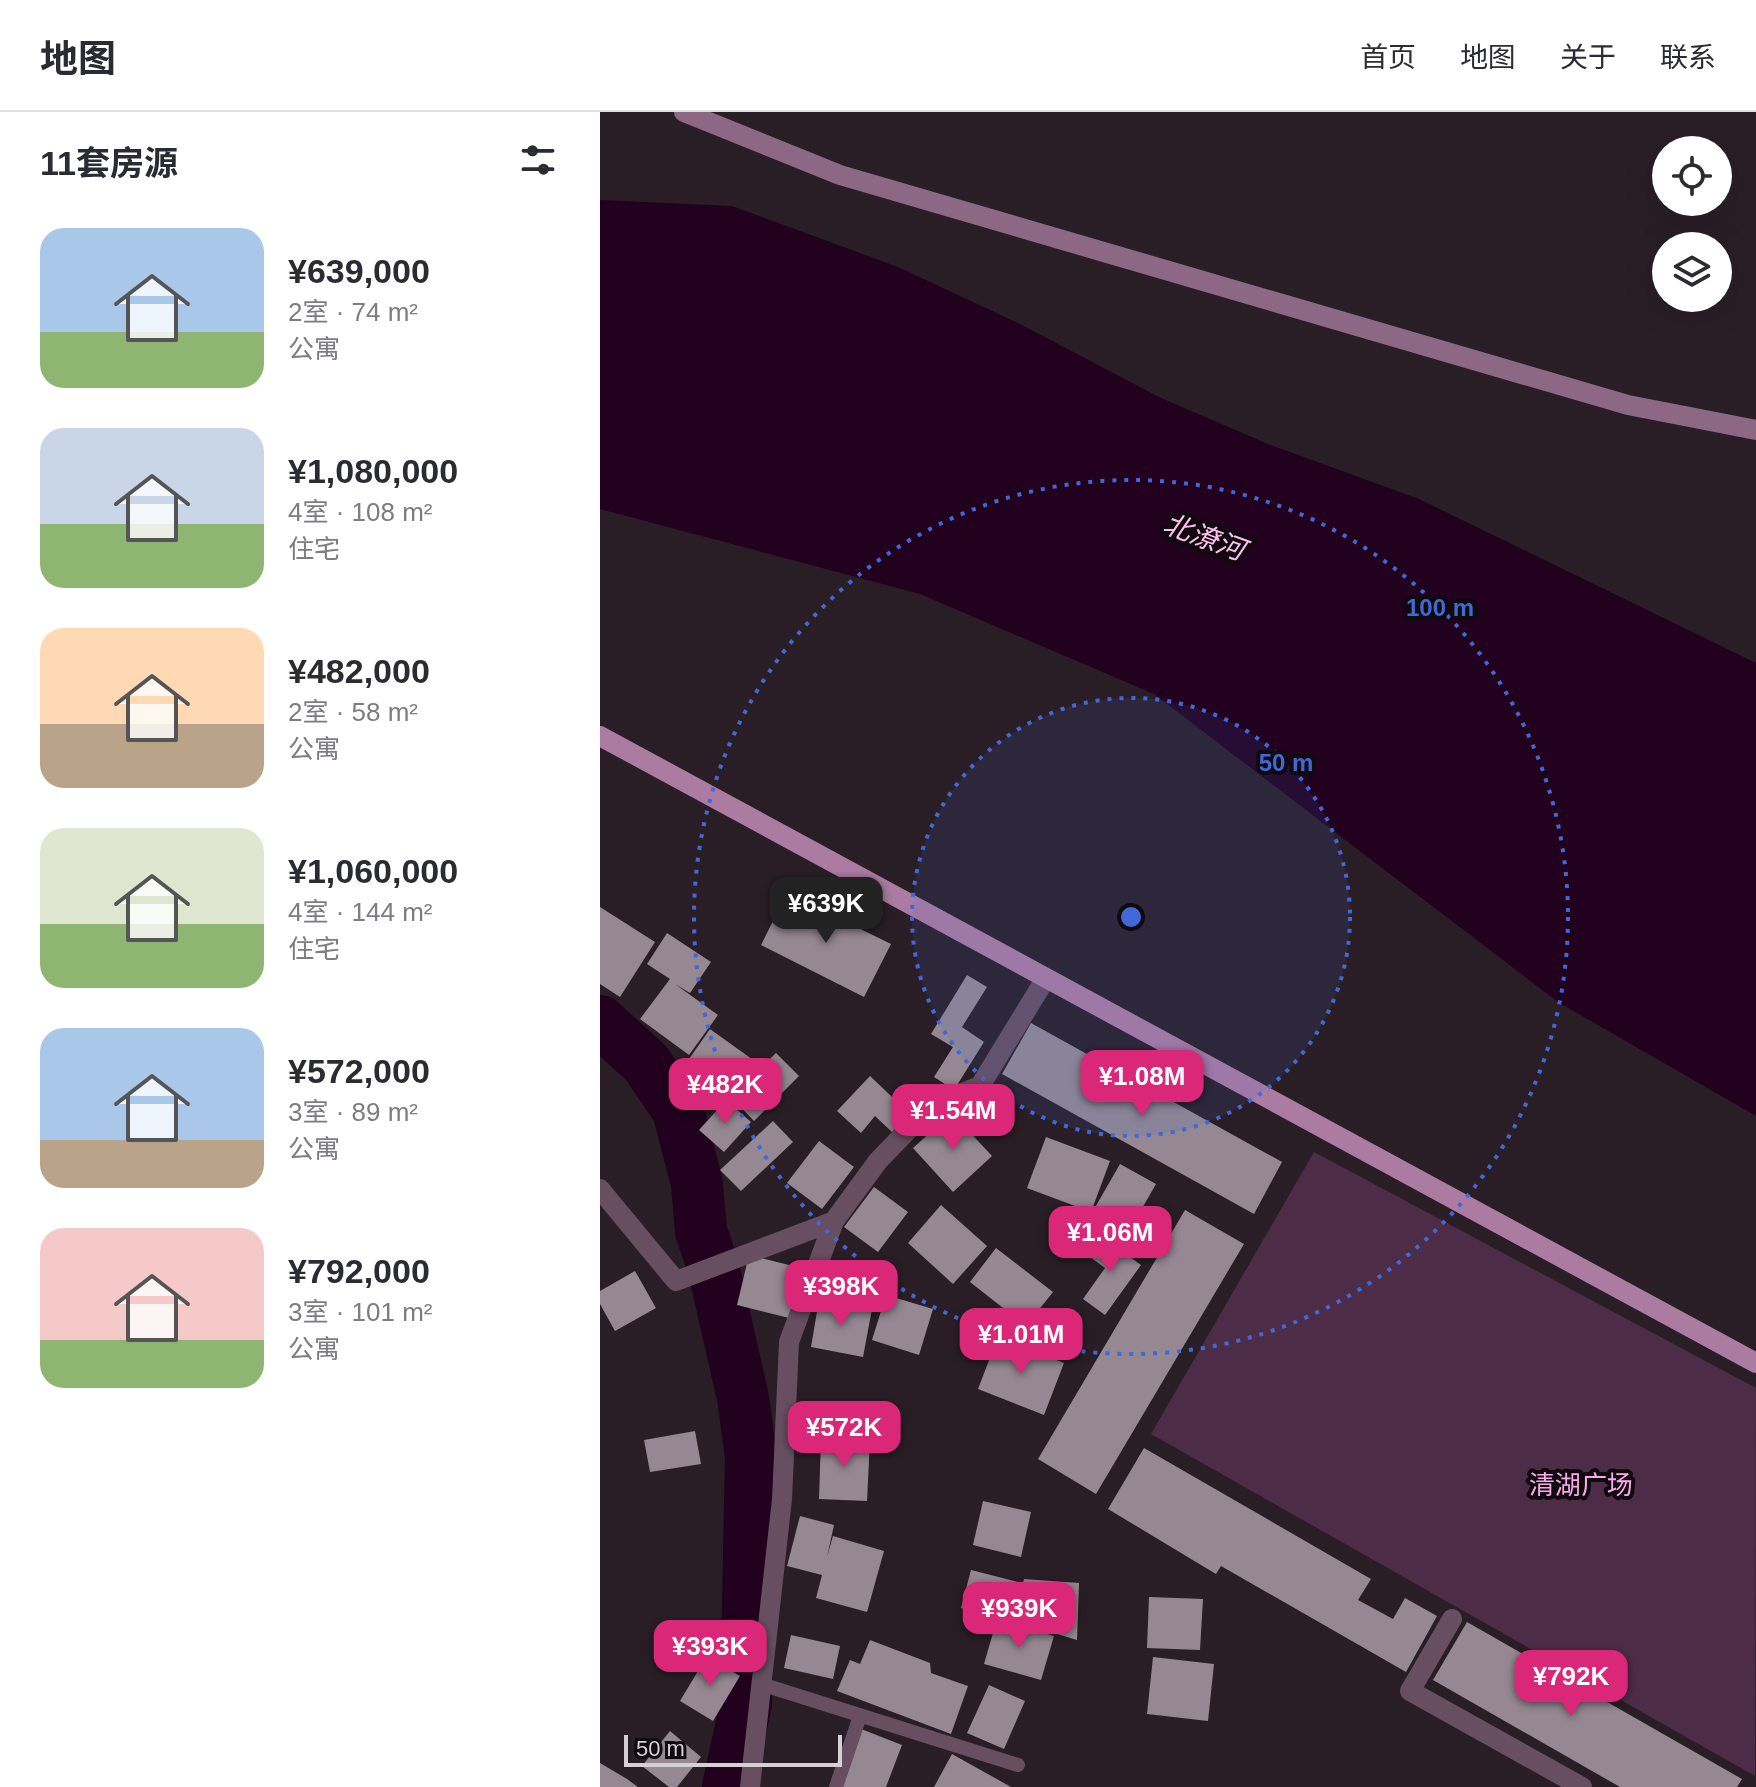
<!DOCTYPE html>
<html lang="zh">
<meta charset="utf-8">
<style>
body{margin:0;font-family:Helvetica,"Noto Sans SC",sans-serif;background:#f2f2f3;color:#2b2b33;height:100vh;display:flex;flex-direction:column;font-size:30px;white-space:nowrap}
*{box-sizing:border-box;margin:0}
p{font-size:26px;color:#7c7c81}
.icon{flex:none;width:44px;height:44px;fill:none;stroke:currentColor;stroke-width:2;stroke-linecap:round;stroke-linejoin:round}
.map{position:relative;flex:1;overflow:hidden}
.drawer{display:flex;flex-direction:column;background:#fff;width:600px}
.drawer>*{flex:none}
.tools{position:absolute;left:1052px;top:24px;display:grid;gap:16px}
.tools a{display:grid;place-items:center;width:80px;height:80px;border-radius:50%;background:#fff;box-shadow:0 8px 32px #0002;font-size:40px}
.scale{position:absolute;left:24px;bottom:20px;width:218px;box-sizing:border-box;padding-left:8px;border:4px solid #d6cfd4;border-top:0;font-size:22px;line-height:28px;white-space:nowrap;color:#d6cfd4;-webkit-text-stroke:6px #0f0a0e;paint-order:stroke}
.price{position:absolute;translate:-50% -68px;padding:0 18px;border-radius:16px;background:#db2777;color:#fff;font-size:26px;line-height:52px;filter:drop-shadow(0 2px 4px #0008)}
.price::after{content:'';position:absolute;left:50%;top:48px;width:24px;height:18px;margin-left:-12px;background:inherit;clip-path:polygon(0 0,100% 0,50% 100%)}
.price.current{background:#222;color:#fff}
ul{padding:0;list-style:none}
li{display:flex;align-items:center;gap:24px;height:200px;padding:0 40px}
li span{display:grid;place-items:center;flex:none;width:224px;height:160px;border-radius:24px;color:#555}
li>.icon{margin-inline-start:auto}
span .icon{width:96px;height:96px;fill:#fffc;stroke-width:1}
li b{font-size:34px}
h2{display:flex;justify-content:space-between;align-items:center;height:96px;padding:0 40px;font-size:34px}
header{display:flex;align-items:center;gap:48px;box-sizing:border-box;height:112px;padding:0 40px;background:#fff;border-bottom:2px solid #e1e1e2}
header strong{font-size:38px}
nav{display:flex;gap:44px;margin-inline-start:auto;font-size:28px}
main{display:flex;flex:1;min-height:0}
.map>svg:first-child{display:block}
.green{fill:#4d2c47}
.water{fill:#21011d}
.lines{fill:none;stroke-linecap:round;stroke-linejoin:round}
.river{stroke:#21011d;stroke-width:52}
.building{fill:#958892}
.lane{stroke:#674f61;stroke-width:14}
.street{stroke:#674f61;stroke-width:20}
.secondary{stroke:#8d6885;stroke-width:20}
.primary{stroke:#ab7ba1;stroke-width:20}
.ring{fill:none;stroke:#4268d7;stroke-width:4;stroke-dasharray:4 8}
.labels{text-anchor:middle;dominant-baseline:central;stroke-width:8;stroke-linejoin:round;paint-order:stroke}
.park-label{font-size:26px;fill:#f9a9e8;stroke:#0f0a0e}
.water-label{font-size:28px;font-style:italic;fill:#febef0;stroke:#0f0a0e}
.centre{fill:#4268d7;stroke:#0f0a0e;stroke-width:4}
.ring-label{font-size:24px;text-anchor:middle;font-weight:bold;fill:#4268d7;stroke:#0f0a0e;stroke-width:8;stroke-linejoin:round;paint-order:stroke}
</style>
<header>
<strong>地图</strong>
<nav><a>首页</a><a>地图</a><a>关于</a><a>联系</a></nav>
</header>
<main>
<section class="drawer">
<h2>11套房源<svg class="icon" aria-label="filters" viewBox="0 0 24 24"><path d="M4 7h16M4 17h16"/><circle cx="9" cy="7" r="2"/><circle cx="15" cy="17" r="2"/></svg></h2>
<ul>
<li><span style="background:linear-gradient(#a9c7e8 65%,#8fb573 0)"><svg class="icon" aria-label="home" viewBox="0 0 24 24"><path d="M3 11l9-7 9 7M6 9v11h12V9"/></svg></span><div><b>¥639,000</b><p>2室 · 74 m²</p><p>公寓</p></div></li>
<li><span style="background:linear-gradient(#c9d6e8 60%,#8fb573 0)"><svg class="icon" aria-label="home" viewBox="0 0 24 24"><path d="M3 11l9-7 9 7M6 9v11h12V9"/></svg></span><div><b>¥1,080,000</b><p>4室 · 108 m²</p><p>住宅</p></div></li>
<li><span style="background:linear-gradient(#ffd9b3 60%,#b9a48a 0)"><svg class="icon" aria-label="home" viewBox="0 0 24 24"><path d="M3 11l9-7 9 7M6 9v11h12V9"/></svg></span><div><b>¥482,000</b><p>2室 · 58 m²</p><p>公寓</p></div></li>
<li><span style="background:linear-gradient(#dfe7d0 60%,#8fb573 0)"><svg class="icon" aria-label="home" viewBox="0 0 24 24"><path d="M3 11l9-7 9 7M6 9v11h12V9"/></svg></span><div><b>¥1,060,000</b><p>4室 · 144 m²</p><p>住宅</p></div></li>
<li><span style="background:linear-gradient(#a9c7e8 70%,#b9a48a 0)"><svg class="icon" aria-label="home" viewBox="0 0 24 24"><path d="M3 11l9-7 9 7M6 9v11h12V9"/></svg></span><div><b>¥572,000</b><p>3室 · 89 m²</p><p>公寓</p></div></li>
<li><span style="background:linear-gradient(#f6c9c9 70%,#8fb573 0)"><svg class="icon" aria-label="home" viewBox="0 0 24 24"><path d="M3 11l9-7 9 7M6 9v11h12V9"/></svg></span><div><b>¥792,000</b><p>3室 · 101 m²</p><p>公寓</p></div></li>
</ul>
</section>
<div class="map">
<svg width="1156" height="1675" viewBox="0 0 1156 1675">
<rect width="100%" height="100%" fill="#291e26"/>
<path class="green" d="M714 1040 1156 1276 1155 1664 551 1322Z"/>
<path class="water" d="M0 88 132 94 298 155 418 211 561 286 668 332 819 387 1156 551V1004L958 890 554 582 320 482 0 397Z"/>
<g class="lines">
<path class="river" d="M0 909 46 951 78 998 97 1072 101 1119 113 1154 143 1286 151 1345 146 1592 128 1675"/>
</g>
<path class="building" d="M187 781 291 832 264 885 161 833Z
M0 795 55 830 20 885 0 872Z
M67 821 111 850 90 881 75 872 118 903 89 943 40 907 70 867 47 852Z
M367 863 387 875 362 915 384 930 354 978 334 965 353 935 331 922Z
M431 911 682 1050 654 1102 402 962Z
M110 917 156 950 136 979 89 947Z
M176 941 199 964 154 1009 131 985Z
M270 964 310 1002 292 1020 275 1004 261 1021 237 999Z
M126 988 151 1010 124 1040 99 1018Z
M352 1001 392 1044 353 1080 313 1036Z
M173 1009 193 1030 141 1079 120 1058Z
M446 1025 510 1049 491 1100 427 1076Z
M219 1029 254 1055 222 1097 187 1071Z
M520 1052 556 1072 529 1119 493 1099Z
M274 1075 308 1100 278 1140 244 1115Z
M341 1093 387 1134 353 1172 308 1131Z
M585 1098 644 1132 496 1382 438 1347Z
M500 1123 541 1153 505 1203 483 1187 505 1156 486 1142Z
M396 1136 453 1180 426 1214 370 1170Z
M149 1143 201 1156 189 1206 137 1193Z
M35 1159 56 1196 15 1219 0 1192V1179Z
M286 1183 333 1197 319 1243 272 1228Z
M219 1188 272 1197 263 1245 211 1235Z
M398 1225 464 1251 444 1303 378 1277Z
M95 1319 101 1352 50 1360 44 1328Z
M221 1326 270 1328 267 1389 219 1387Z
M544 1336 771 1467 758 1488 793 1507 805 1486 837 1504 806 1560 621 1454 616 1462 508 1397Z
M383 1389 431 1400 421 1445 373 1433Z
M200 1404 234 1413 227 1445 233 1424 284 1439 267 1500 216 1486 222 1463 187 1454Z
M371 1458 422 1471 412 1509 361 1496Z
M424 1467 479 1471 477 1528 414 1509Z
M549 1485 603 1487 600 1538 547 1536Z
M397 1507 454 1524 441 1568 384 1552Z
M867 1510 1142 1667 1137 1675H1020L833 1568Z
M191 1523 240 1534 233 1567 184 1556Z
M270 1528 330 1551 331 1561 368 1574 351 1622 237 1579 250 1548 260 1552Z
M107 1544 140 1564 113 1609 80 1589Z
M553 1545 614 1552 608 1609 547 1602Z
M389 1573 425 1589 404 1637 367 1621Z
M261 1617 302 1633 286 1675H239Z
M70 1619 101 1645 77 1675H69L42 1654Z
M352 1642 411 1675H334Z
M0 1651 27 1667 38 1675H0Z"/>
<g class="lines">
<path class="lane" d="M161 1572 418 1653
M236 1675 260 1604"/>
<path class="street" d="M0 1077 76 1169 234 1109
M852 1507 810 1579 982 1675
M150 1675 182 1387 189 1230 234 1109 278 1049 333 992 380 974 446 866"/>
<path class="secondary" d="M84 0 240 63 1028 293 1156 318"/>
<path class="primary" d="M0 624 1156 1251"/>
</g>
<circle cx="531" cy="805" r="219" fill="#4268d7" fill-opacity=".12"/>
<g class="ring">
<circle cx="531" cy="805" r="219"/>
<circle cx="531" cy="805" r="437"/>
</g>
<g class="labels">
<g class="park-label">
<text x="981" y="1373">清湖广场</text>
</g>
<g class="water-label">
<text transform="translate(604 425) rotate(20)">北潦河</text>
</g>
</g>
<circle cx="531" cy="805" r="12" class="centre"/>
<g class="ring-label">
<text x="840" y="504">100 m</text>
<text x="686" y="659">50 m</text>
</g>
</svg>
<div class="tools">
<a><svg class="icon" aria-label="locate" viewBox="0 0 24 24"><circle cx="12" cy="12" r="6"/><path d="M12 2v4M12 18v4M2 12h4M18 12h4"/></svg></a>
<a><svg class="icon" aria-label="layers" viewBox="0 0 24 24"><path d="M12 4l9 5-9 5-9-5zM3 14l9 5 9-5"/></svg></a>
</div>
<div class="scale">50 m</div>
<b class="price current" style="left:226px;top:833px">¥639K</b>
<b class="price" style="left:542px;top:1006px">¥1.08M</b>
<b class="price" style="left:125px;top:1014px">¥482K</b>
<b class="price" style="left:353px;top:1040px">¥1.54M</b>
<b class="price" style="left:510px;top:1162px">¥1.06M</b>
<b class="price" style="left:241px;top:1216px">¥398K</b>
<b class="price" style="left:421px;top:1264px">¥1.01M</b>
<b class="price" style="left:244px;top:1357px">¥572K</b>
<b class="price" style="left:419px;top:1538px">¥939K</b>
<b class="price" style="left:110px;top:1576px">¥393K</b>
<b class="price" style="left:971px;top:1606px">¥792K</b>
</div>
</main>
